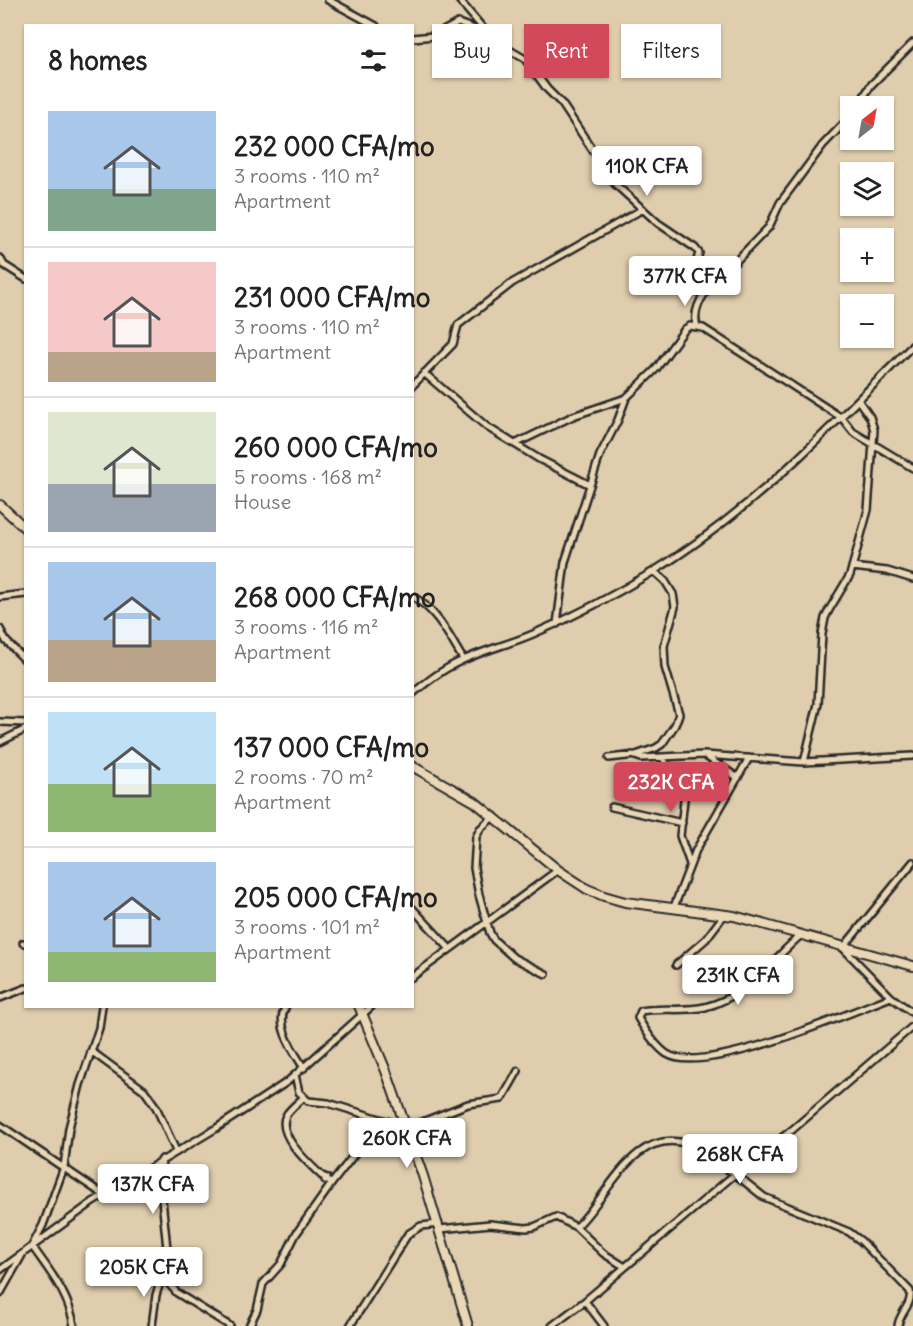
<!DOCTYPE html>
<meta charset="utf-8">
<style>
body{margin:0;font-family:Delius,sans-serif;background:#f6f6f6;color:#222;height:100vh;display:flex;flex-direction:column;font-size:22px;white-space:nowrap}
*{box-sizing:border-box;margin:0}
p{font-size:20px;color:#767676}
.icon{flex:none;width:33px;height:33px;fill:none;stroke:currentColor;stroke-width:2;stroke-linecap:round;stroke-linejoin:round}
.map{position:relative;flex:1;overflow:hidden}
.panel{position:absolute;left:24px;top:24px;width:390px;height:984px;display:flex;flex-direction:column;background:#fff;border-radius:0px;box-shadow:0 2px 4px #0004}
.panel>*{flex:none}
.banner{position:absolute;left:432px;top:24px;width:390px;height:54px;display:flex;gap:12px}
.needle{width:39px;rotate:31deg}
.buttons{position:absolute;left:840px;top:96px;display:grid;gap:12px}
.buttons a{display:grid;place-items:center;width:54px;height:54px;border-radius:0px;background:#fff;box-shadow:0 2px 4px #0004;font-size:30px}
.price{position:absolute;translate:-50% -51px;padding:0 14px;border-radius:6px;background:#fff;color:#222;font-size:20px;line-height:39px;filter:drop-shadow(0 2px 3px #0008)}
.price::after{content:'';position:absolute;left:50%;top:36px;width:18px;height:14px;margin-left:-9px;background:inherit;clip-path:polygon(0 0,100% 0,50% 100%)}
.price.on{background:#d1495b;color:#fff}
ul{padding:0;list-style:none}
li{display:flex;align-items:center;gap:18px;height:150px;padding:0 24px}
li+li{border-top:2px solid #e0e0e0}
li span{display:grid;place-items:center;flex:none;width:168px;height:120px;border-radius:0px;color:#555}
li>.icon{margin-inline-start:auto}
span .icon{width:72px;height:72px;fill:#fffc;stroke-width:1}
li b{font-size:26px}
h2{display:flex;justify-content:space-between;align-items:center;height:72px;padding:0 24px;font-size:26px}
.tag{padding:0 21px;border-radius:0px;background:#fff;box-shadow:0 2px 4px #0004;font-size:21px;line-height:54px}
.tag.on{background:#d1495b;color:#fff}
.map>svg:first-child{display:block}
.lines{fill:none;stroke-linecap:round;stroke-linejoin:round}
.street-casing{stroke:#2b2b2b;stroke-width:10}
.secondary-casing{stroke:#2b2b2b;stroke-width:12}
.street{stroke:#ead7b5;stroke-width:5}
.secondary{stroke:#ead7b5;stroke-width:8}
</style>
<div class="map">
<svg width="913" height="1326" viewBox="0 0 913 1326">
<rect width="100%" height="100%" fill="#dfcdad"/>
<filter id="ink" filterUnits="userSpaceOnUse"><feTurbulence type="fractalNoise" baseFrequency=".0167" numOctaves="2"/><feDisplacementMap in="SourceGraphic" scale="12" xChannelSelector="R" yChannelSelector="G"/><feConvolveMatrix kernelMatrix="1 2 1 2 8 2 1 2 1" color-interpolation-filters="sRGB"/></filter>
<g filter="url(#ink)">
<g class="lines">
<g class="street-casing">
<path id="street" d="M328 0 376 26
M459 0 487 33
M412 38 434 36 458 23 488 34 496 42 525 59 547 89 562 104 615 184 658 223 695 248 699 253 694 271 700 290 705 293 769 227 780 203 823 145 850 117
M858 106 871 85 913 43
M0 258 4 265 26 279
M697 326C693 314 698 303 705 293
M424 373 487 427 539 459 590 485
M412 386 453 344 458 325 512 283 643 209
M515 444 573 416 626 398
M852 567 887 571 913 579
M412 596C437 610 449 636 463 659
M0 597 26 594
M557 624 565 562 600 455 618 420 626 398 656 369 685 329 690 326 703 328 842 418 853 432 913 468
M0 629 6 641 26 661
M412 694C428 681 443 669 461 661 484 650 510 644 533 634 575 616 615 595 654 571 752 511 832 426 913 345
M0 722 26 723
M0 742 26 729
M632 755 641 758 704 755 804 762 913 756
M707 757 738 778
M609 758 636 755 656 748 662 744 675 725 679 714 665 667 664 646 675 607 673 594 665 581 654 571
M663 758 668 767 679 778 685 791 680 836 690 864
M804 762 818 704 822 634 825 618 829 610 850 575 868 510 874 430 870 417 858 400
M612 807 682 823
M494 816 480 829 476 837 474 868 479 895 490 933 494 940 514 958 546 974
M913 862 843 948 891 997 913 1013
M674 907 696 850 749 758
M412 908 450 949
M801 935C772 960 745 998 705 1007 683 1012 661 1007 641 1011L638 1018C645 1030 655 1046 667 1054 704 1077 848 1013 891 997
M23 943H26
M676 965 706 939 724 915
M412 977 558 870
M0 998 26 988
M286 1006C274 1025 294 1052 304 1068
M91 1051 144 1090 156 1107 176 1151
M295 1075 299 1092 308 1101 328 1103 393 1123
M304 1097C299 1102 291 1108 287 1114 274 1133 309 1164 322 1176L327 1178 325 1180 332 1183
M0 1125 104 1195
M407 1128 468 1104 502 1099 518 1071
M576 1227C608 1198 633 1126 688 1144L735 1174 764 1197 849 1232 861 1241 910 1291C913 1305 899 1313 898 1326
M440 1229 490 1224 526 1228 534 1227 556 1217 576 1227 603 1253 625 1267
M0 1270 93 1202 215 1129 287 1082 372 1006
M163 1277 177 1293 230 1326
M0 1294 22 1255
M585 1301 604 1326
M74 1326C69 1294 50 1272 32 1246L43 1225 64 1167 69 1128 80 1085 99 1028 102 1006
M152 1326 156 1295 168 1258 160 1180 162 1159
M249 1326 257 1310 263 1284 281 1264 296 1234 332 1183 367 1138 393 1123 404 1122
M350 1326 408 1234 421 1226 439 1224
M552 1326 585 1301 735 1174 792 1130 913 1026"/>
</g>
<g class="secondary-casing">
<path id="secondary" d="M0 505 26 529
M412 766 475 802 558 870 587 889 604 896 625 902 734 916 913 966
M359 1006 386 1071 423 1176 468 1326"/>
</g>
<use href="#street" class="street"/>
<use href="#secondary" class="secondary"/>
</g>
</g>
</svg>
<div class="buttons">
<a><svg class="needle" viewBox="-14 -14 28 28"><path d="M0-13l5 13h-10z" fill="#e53935"/><path d="M0 13l5-13h-10z" fill="#767676"/></svg></a>
<a><svg class="icon" aria-label="layers" viewBox="0 0 24 24"><path d="M12 4l9 5-9 5-9-5zM3 14l9 5 9-5"/></svg></a>
<a>+</a>
<a>−</a>
</div>
<b class="price" style="left:647px;top:197px">110K CFA</b>
<b class="price" style="left:685px;top:307px">377K CFA</b>
<b class="price on" style="left:671px;top:813px">232K CFA</b>
<b class="price" style="left:738px;top:1006px">231K CFA</b>
<b class="price" style="left:407px;top:1169px">260K CFA</b>
<b class="price" style="left:740px;top:1185px">268K CFA</b>
<b class="price" style="left:153px;top:1215px">137K CFA</b>
<b class="price" style="left:144px;top:1298px">205K CFA</b>
<div class="banner">
<a class="tag">Buy</a>
<a class="tag on">Rent</a>
<a class="tag">Filters</a>
</div>
<section class="panel">
<h2>8 homes<svg class="icon" aria-label="filters" viewBox="0 0 24 24"><path d="M4 7h16M4 17h16"/><circle cx="9" cy="7" r="2"/><circle cx="15" cy="17" r="2"/></svg></h2>
<ul>
<li><span style="background:linear-gradient(#a9c7e8 65%,#7fa58c 0)"><svg class="icon" aria-label="home" viewBox="0 0 24 24"><path d="M3 11l9-7 9 7M6 9v11h12V9"/></svg></span><div><b>232 000 CFA/mo</b><p>3 rooms · 110 m²</p><p>Apartment</p></div></li>
<li><span style="background:linear-gradient(#f6c9c9 75%,#b9a48a 0)"><svg class="icon" aria-label="home" viewBox="0 0 24 24"><path d="M3 11l9-7 9 7M6 9v11h12V9"/></svg></span><div><b>231 000 CFA/mo</b><p>3 rooms · 110 m²</p><p>Apartment</p></div></li>
<li><span style="background:linear-gradient(#dfe7d0 60%,#9aa5b1 0)"><svg class="icon" aria-label="home" viewBox="0 0 24 24"><path d="M3 11l9-7 9 7M6 9v11h12V9"/></svg></span><div><b>260 000 CFA/mo</b><p>5 rooms · 168 m²</p><p>House</p></div></li>
<li><span style="background:linear-gradient(#a9c7e8 65%,#b9a48a 0)"><svg class="icon" aria-label="home" viewBox="0 0 24 24"><path d="M3 11l9-7 9 7M6 9v11h12V9"/></svg></span><div><b>268 000 CFA/mo</b><p>3 rooms · 116 m²</p><p>Apartment</p></div></li>
<li><span style="background:linear-gradient(#bfe0f5 60%,#8fb573 0)"><svg class="icon" aria-label="home" viewBox="0 0 24 24"><path d="M3 11l9-7 9 7M6 9v11h12V9"/></svg></span><div><b>137 000 CFA/mo</b><p>2 rooms · 70 m²</p><p>Apartment</p></div></li>
<li><span style="background:linear-gradient(#a9c7e8 75%,#8fb573 0)"><svg class="icon" aria-label="home" viewBox="0 0 24 24"><path d="M3 11l9-7 9 7M6 9v11h12V9"/></svg></span><div><b>205 000 CFA/mo</b><p>3 rooms · 101 m²</p><p>Apartment</p></div></li>
</ul>
</section>
</div>
